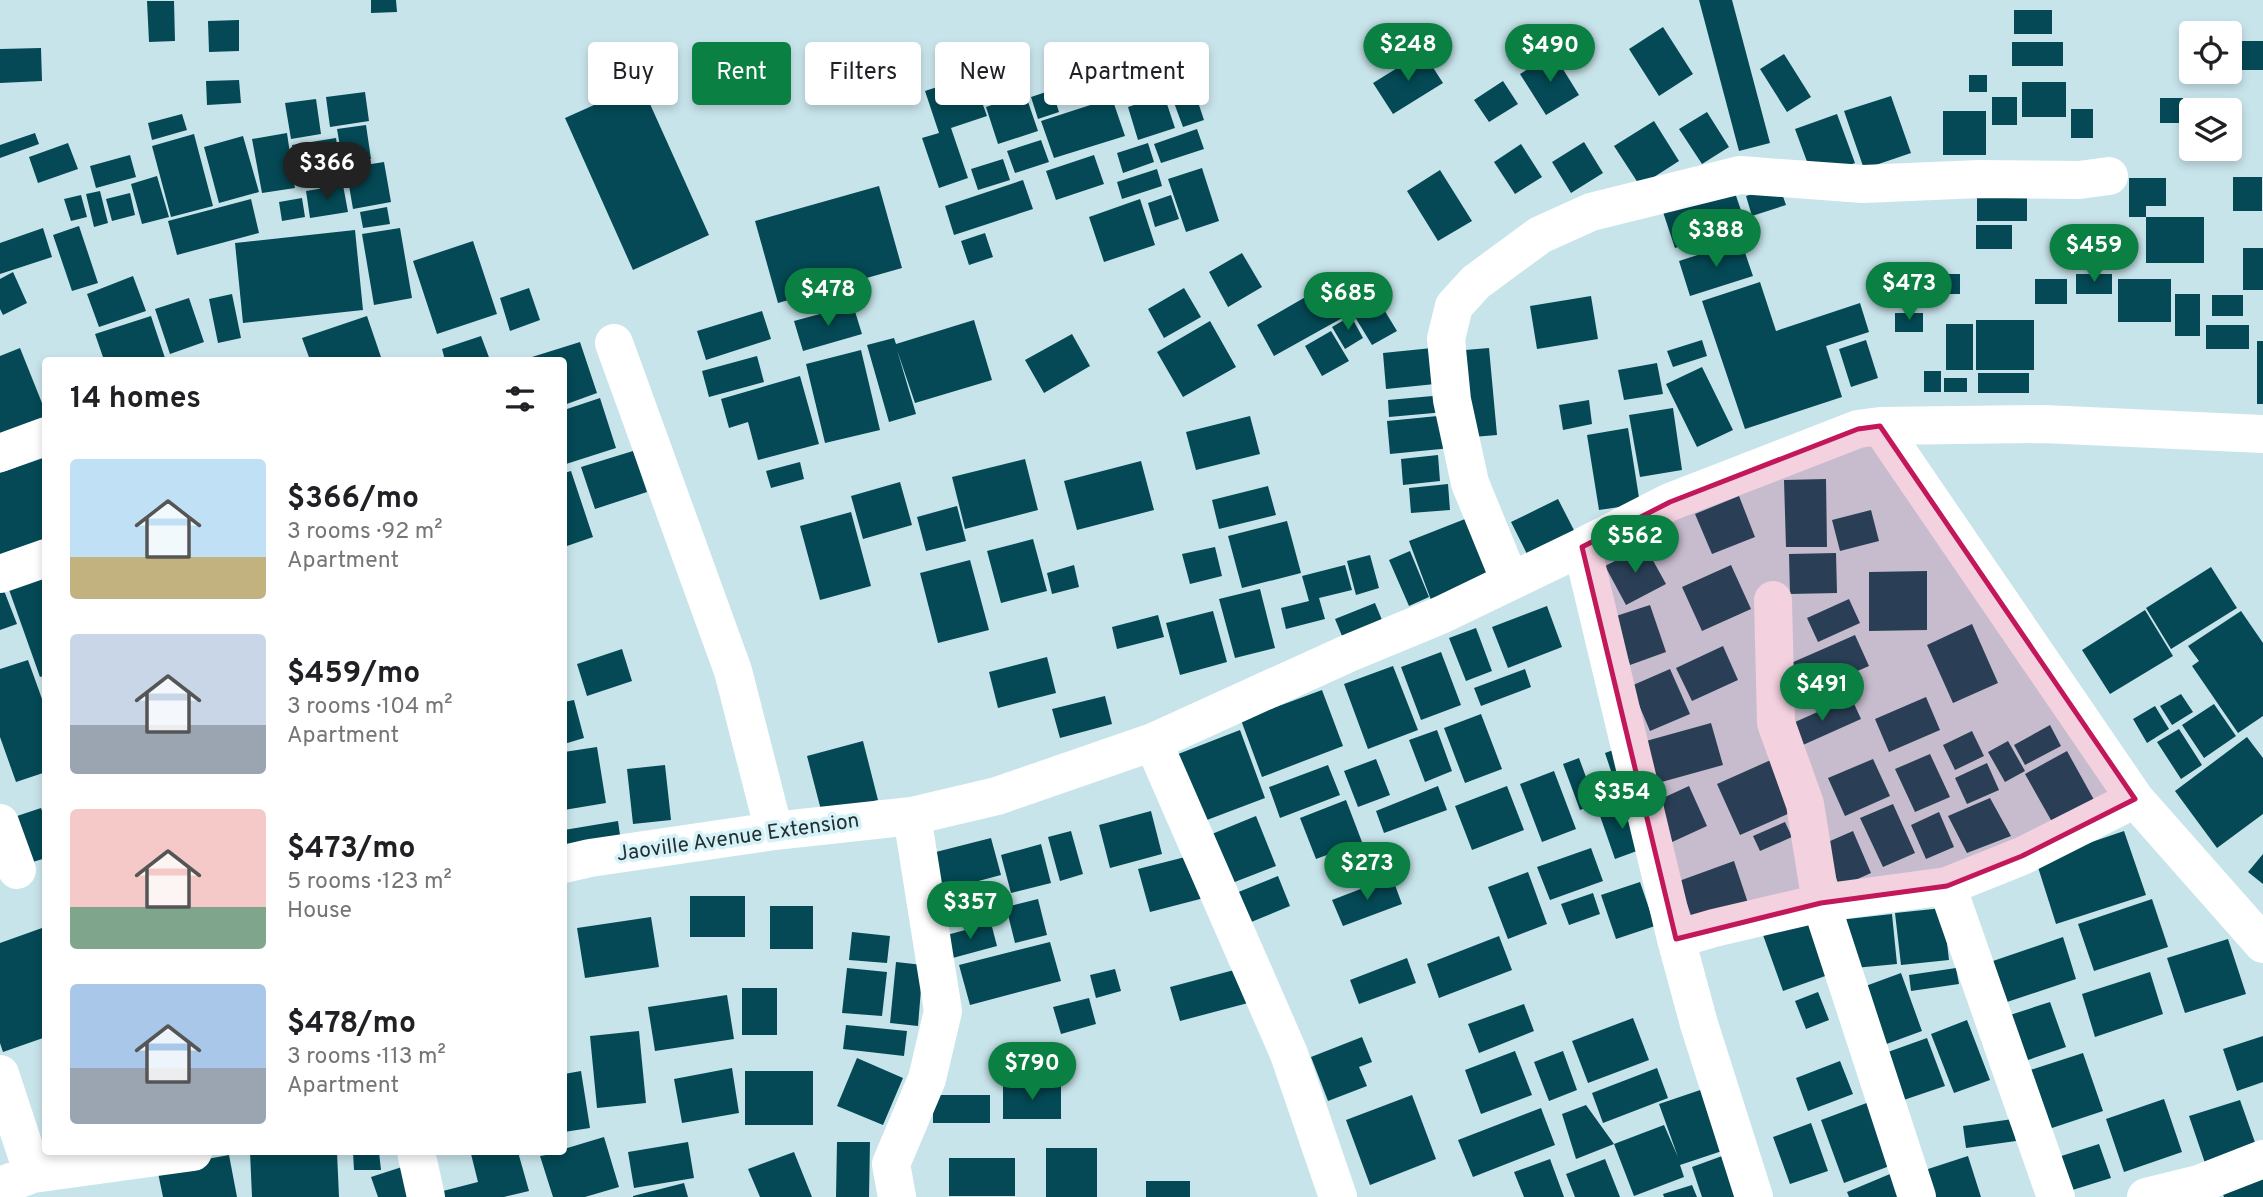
<!DOCTYPE html>
<meta charset="utf-8">
<style>
body{margin:0;font-family:Overpass,sans-serif;background:#f2f2f2;color:#202124;height:100vh;display:flex;flex-direction:column;font-size:26px;white-space:nowrap}
*{box-sizing:border-box;margin:0}
p{font-size:23px;color:#757577}
.icon{flex:none;width:38px;height:38px;fill:none;stroke:currentColor;stroke-width:2;stroke-linecap:round;stroke-linejoin:round}
.map{position:relative;flex:1;overflow:hidden}
.side{position:absolute;left:42px;top:357px;width:525px;height:798px;display:flex;flex-direction:column;background:#fff;border-radius:7px;box-shadow:0 4px 10px #0003}
.side>*{flex:none}
.top-card{position:absolute;left:588px;top:42px;width:665px;height:63px;display:flex;gap:14px}
.tools{position:absolute;left:2179px;top:21px;display:grid;gap:14px}
.tools a{display:grid;place-items:center;width:63px;height:63px;border-radius:7px;background:#fff;box-shadow:0 4px 10px #0003;font-size:35px}
.price{position:absolute;translate:-50% -60px;padding:0 16px;border-radius:24px;background:#0b8043;color:#fff;font-size:23px;line-height:46px;filter:drop-shadow(0 2px 4px #0008)}
.price::after{content:'';position:absolute;left:50%;top:42px;width:21px;height:16px;margin-left:-10px;background:inherit;clip-path:polygon(0 0,100% 0,50% 100%)}
.price.active{background:#222;color:#fff}
ul{padding:0;list-style:none}
li{display:flex;align-items:center;gap:21px;height:175px;padding:0 28px}
li span{display:grid;place-items:center;flex:none;width:196px;height:140px;border-radius:7px;color:#555}
li>.icon{margin-inline-start:auto}
span .icon{width:84px;height:84px;fill:#fffc;stroke-width:1}
li b{font-size:30px}
h2{display:flex;justify-content:space-between;align-items:center;height:84px;padding:0 28px;font-size:30px}
.tag{padding:0 24px;border-radius:7px;background:#fff;box-shadow:0 4px 10px #0003;font-size:24px;line-height:63px}
.tag.active{background:#0b8043;color:#fff}
.map>svg:first-child{display:block}
.building{fill:#044955}
.lines{fill:none;stroke-linecap:round;stroke-linejoin:round}
.street{stroke:#fff;stroke-width:38}
.marked{fill:#c2185b;fill-opacity:0.2;stroke:#c2185b;stroke-width:5;stroke-linejoin:round}
.labels{text-anchor:middle;dominant-baseline:central;stroke-width:7;stroke-linejoin:round;paint-order:stroke}
.street-label{font-size:21px;fill:#242f31;stroke:#d5f2f8}
</style>
<div class="map">
<svg width="2263" height="1197" viewBox="0 0 2263 1197">
<rect width="100%" height="100%" fill="#c8e4eb"/>
<path class="building" d="M371 0H396L397 12 371 13Z
M1699 0H1732L1770 143 1739 151Z
M147 1H174L175 41 149 42Z
M2014 10H2052V34H2014Z
M239 20V51L209 52 208 21Z
M2204 26H2224V33H2204Z
M1663 27 1693 74 1659 96 1629 49Z
M2182 41H2191V72H2227V75H2182Z
M2237 41H2263V70H2237Z
M2012 42H2063V66H2012Z
M41 48 42 81 0 83V49Z
M1423 52 1443 83 1393 114 1373 83Z
M1553 53 1579 95 1546 115 1520 74Z
M1784 54 1811 97 1787 112 1760 69Z
M974 75 978 90 990 86 996 102 983 105 987 116 951 128 968 178 939 188 922 138 939 133 925 91Z
M1969 75H1987V92H1969Z
M239 80 241 103 207 105 206 81Z
M1503 81 1518 104 1489 122 1474 100Z
M2022 82H2066V117H2022Z
M641 84 709 235 633 270 565 118Z
M1052 90 1059 112 1038 119 1031 97Z
M365 92 369 121 330 127 326 97Z
M1025 93 1038 131 998 144 986 107Z
M1195 93 1204 120 1183 127 1173 100Z
M1164 95 1175 128 1138 140 1128 107Z
M1891 96 1911 153 1864 169 1844 111Z
M1992 97H2017V125H1992Z
M1112 98 1125 136 1054 158 1041 121Z
M2160 98H2183V123H2160Z
M316 99 321 134 291 139 285 103Z
M2071 109H2093V138H2071Z
M1943 111H1986V155H1943Z
M1707 112 1729 147 1702 164 1679 129Z
M182 114 187 130 152 140 148 123Z
M1837 114 1855 163 1813 178 1795 129Z
M1654 121 1679 161 1640 186 1614 146Z
M366 125 371 159 343 164 337 129Z
M1197 129 1204 149 1161 163 1154 144Z
M35 133 39 144 0 158V145Z
M287 133 295 188 262 193 252 139Z
M194 134 213 206 171 217 152 146Z
M243 136 259 192 219 203 204 147Z
M336 138 342 178 299 185 292 145Z
M1041 140 1049 162 1015 173 1007 151Z
M1584 142 1603 173 1571 193 1552 162Z
M68 143 78 169 38 183 29 157Z
M1148 143 1154 162 1123 173 1117 153Z
M1521 144 1542 177 1515 194 1494 162Z
M130 155 136 177 96 188 90 166Z
M1094 155 1104 184 1056 200 1046 171Z
M1003 159 1010 180 978 190 971 169Z
M384 162 391 202 353 209 346 168Z
M1202 168 1219 221 1186 232 1168 179Z
M1157 169 1162 186 1122 199 1117 182Z
M1440 170 1472 221 1438 241 1407 191Z
M157 176 169 217 142 224 131 184Z
M2233 177H2262V211H2233Z
M2129 178H2166V206H2146V217H2129Z
M1023 180 1033 209 954 235 945 206Z
M1732 184 1746 225 1675 248 1661 206Z
M343 185 348 212 310 218 306 191Z
M1779 185 1786 205 1752 216 1746 196Z
M879 186 902 268 778 303 755 221Z
M100 191 108 223 94 227 86 194Z
M130 193 135 215 112 221 106 199Z
M81 195 87 217 71 221 64 199Z
M1171 195 1179 219 1155 227 1148 203Z
M1977 196H2027V221H1977Z
M302 198 305 217 282 221 279 202Z
M251 199 259 233 177 255 168 221Z
M1140 199 1155 245 1104 262 1089 217Z
M387 207 390 224 363 228 360 212Z
M2146 217H2204V263H2146Z
M1976 225H2012V249H1976Z
M79 226 98 283 72 291 53 235Z
M43 228 52 257 0 274V243Z
M400 228 412 298 374 305 362 234Z
M355 230 363 310 243 323 235 243Z
M985 233 993 257 969 265 961 241Z
M473 241 497 314 437 334 413 261Z
M1741 241 1753 276 1690 296 1679 261Z
M2243 248H2263V290H2243Z
M1242 253 1262 287 1228 307 1209 272Z
M13 272 27 303 3 315 0 309V279Z
M1937 274H1960V294H1937Z
M2076 274H2112V294H2076Z
M133 276 146 311 99 327 87 294Z
M2035 279H2067V304H2035Z
M2118 279H2171V322H2118Z
M1335 280 1353 312 1274 356 1257 325Z
M1760 282 1776 331 1860 303 1869 332 1826 346 1842 397 1745 429 1702 301Z
M529 288 540 320 510 331 500 298Z
M1184 288 1201 317 1164 338 1148 309Z
M232 294 241 338 218 343 209 299Z
M2175 294H2200V336H2175Z
M2212 295H2243V316H2212Z
M1591 296 1598 339 1537 349 1530 306Z
M189 298 204 342 170 354 155 309Z
M1380 303 1397 331 1372 345 1355 317Z
M853 305 862 334 803 351 794 321Z
M762 311 771 339 706 360 697 331Z
M1895 313H1923V332H1895Z
M151 316 165 358 157 360H104L95 334Z
M367 316 382 360H310L302 338Z
M1351 316 1363 338 1345 349 1332 327Z
M974 320 992 380 915 403 897 350 916 414 889 422 867 345 894 338 896 344Z
M1976 320H2034V370H1976Z
M1210 321 1236 367 1183 397 1157 352Z
M1946 324H1973V370H1946Z
M2206 325H2249V349H2206Z
M1331 331 1349 361 1322 376 1305 346Z
M1072 334 1090 366 1044 393 1025 360Z
M481 336 490 360H445L442 349Z
M1702 340 1707 356 1673 367 1667 351Z
M1866 340 1878 378 1851 387 1839 349Z
M2257 341H2263V404H2257Z
M580 342 597 393 564 405V360H534L532 357Z
M1442 347 1445 383 1386 389 1383 353Z
M20 348 46 413V420L0 436V356Z
M1489 348 1497 435 1473 437 1465 350Z
M861 350 880 430 825 443 806 364Z
M757 356 764 382 709 397 702 371Z
M1657 363 1663 394 1624 400 1618 370Z
M1702 367 1733 430 1697 447 1666 384Z
M1924 371H1941V392H1924Z
M1978 373H2029V393H1978Z
M800 376 819 444 758 460 748 422 729 428 721 399Z
M1944 378H1967V392H1944Z
M1444 395 1445 412 1389 417 1388 400Z
M600 398 616 448 566 464 564 456V410Z
M1589 400 1592 424 1563 430 1559 405Z
M1673 408 1682 470 1640 477 1629 415Z
M1448 415 1451 448 1390 454 1387 421Z
M1250 416 1260 454 1196 470 1186 432Z
M1628 428 1640 504 1599 510 1587 435Z
M633 451 647 492 595 509 581 467Z
M1438 455 1440 481 1403 485 1401 459Z
M46 457V546L0 562V473Z
M1025 459 1038 510 965 529 952 477Z
M1141 461 1154 510 1077 530 1064 481Z
M800 462 804 479 771 488 766 471Z
M571 471 593 537 564 547V473Z
M1826 479 1827 547H1786L1784 480Z
M900 482 912 525 863 539 851 496Z
M1448 484 1450 510 1411 513 1409 488Z
M1268 486 1276 515 1219 529 1212 500Z
M1739 496 1755 537 1712 554 1695 514Z
M1558 499 1578 538 1531 562 1511 522Z
M957 506 966 541 926 551 917 517Z
M1871 510 1879 541 1840 551 1832 520Z
M851 512 871 586 820 600 800 526Z
M1465 519 1489 578 1431 600 1409 541Z
M1287 521 1301 573 1242 588 1228 536Z
M1033 539 1047 591 1001 603 987 551Z
M1645 546 1666 584 1626 605 1605 566Z
M1215 547 1222 576 1190 584 1182 554Z
M1410 551 1429 597 1409 606 1389 560Z
M1836 553 1837 593 1790 594 1789 554Z
M1370 555 1379 588 1356 595 1347 561Z
M970 560 989 630 938 643 920 573Z
M1074 565 1079 587 1052 594 1047 573Z
M1345 565 1352 590 1319 598 1325 619 1286 629 1281 608 1309 601 1302 576Z
M1731 565 1751 609 1702 631 1682 587Z
M2211 567 2237 608 2171 649 2146 608Z
M46 570V675L40 677 7 584Z
M1927 571V630L1869 631V572Z
M3 588 17 624 0 630V589Z
M1260 589 1275 648 1235 658 1219 599Z
M1849 599 1860 623 1818 642 1807 618Z
M1375 603 1387 632 1347 648 1335 619Z
M1650 605 1666 652 1630 665 1613 617Z
M1547 606 1562 647 1508 668 1492 627Z
M2145 610 2173 656 2110 694 2082 650Z
M1213 611 1227 662 1180 675 1166 623Z
M2241 611 2263 643V716L2238 733 2192 666 2199 661 2188 646Z
M1158 615 1164 637 1117 649 1112 627Z
M1972 624 1998 683 1953 703 1927 645Z
M1476 628 1492 671 1466 681 1449 638Z
M1855 635 1869 666 1796 698 1782 667Z
M1723 646 1738 680 1692 701 1676 668Z
M622 649 632 681 587 696 577 664Z
M1441 652 1461 705 1421 720 1401 667Z
M1047 657 1056 693 998 708 989 672Z
M28 660 46 710V772L16 782 0 737V669Z
M1393 666 1418 730 1368 749 1344 684Z
M1525 669 1531 687 1481 706 1474 688Z
M1670 669 1690 714 1650 731 1631 686Z
M1322 690 1343 746 1262 777 1241 720Z
M2181 694 2193 712 2172 725 2160 706Z
M1105 696 1112 724 1060 738 1052 709Z
M1851 697 1861 719 1794 749 1784 727Z
M1926 697 1940 730 1889 752 1875 719Z
M574 700 584 738 564 744V702Z
M2214 704 2236 736 2204 758 2182 725Z
M2155 706 2169 729 2147 743 2133 719Z
M1481 714 1502 769 1465 783 1444 728Z
M1711 723 1723 765 1658 783 1646 741Z
M2050 725 2061 746 2025 765 2014 745Z
M2179 729 2202 765 2181 779 2157 742Z
M1240 730 1265 798 1199 823 1173 756Z
M1437 730 1452 771 1425 782 1409 740Z
M1972 731 1984 756 1955 770 1943 745Z
M2247 737 2263 758V814L2217 848 2175 791Z
M863 741 878 800 822 814 807 756Z
M2008 741 2025 771 2005 782 1988 752Z
M597 747 606 803 564 810V752Z
M1616 749 1629 785 1617 789 1605 753Z
M2067 751 2098 807 2056 829 2025 774Z
M1930 754 1950 797 1915 812 1895 769Z
M1579 758 1596 804 1580 810 1563 764Z
M1376 759 1390 795 1358 807 1344 771Z
M1773 759 1797 810 1740 835 1717 784Z
M1873 759 1890 796 1845 816 1828 778Z
M1987 763 1999 790 1967 804 1955 778Z
M665 765 671 820 633 824 627 769Z
M1328 765 1340 795 1280 818 1269 787Z
M1554 771 1576 829 1542 842 1520 784Z
M1438 786 1447 810 1384 833 1376 811Z
M1507 786 1524 830 1472 850 1455 806Z
M1689 786 1707 826 1670 843 1652 803Z
M1990 798 2011 836 1967 853 1948 816Z
M1346 800 1362 842 1316 859 1300 818Z
M1629 803 1645 848 1615 859 1599 813Z
M1893 804 1915 853 1883 867 1860 818Z
M41 808 46 822V858L26 864 11 818Z
M1151 811 1162 854 1110 868 1099 825Z
M1939 812 1954 847 1926 859 1911 825Z
M1256 816 1276 866 1227 885 1207 836Z
M618 821 621 842 564 852V830Z
M1785 822 1792 837 1760 851 1753 836Z
M1071 831 1083 874 1060 881 1048 837Z
M1853 831 1871 873 1840 887 1821 845Z
M2124 831 2146 895 2056 924 2036 861Z
M991 838 1001 875 941 891 932 853Z
M1041 844 1051 883 1011 893 1001 855Z
M1591 848 1603 881 1550 900 1537 867Z
M2263 854V884L2248 872Z
M1193 855 1204 898 1150 912 1138 869Z
M1734 861 1748 903 1693 921 1679 881Z
M1528 872 1547 924 1508 939 1488 887Z
M1278 876 1290 906 1244 925 1231 895Z
M1392 877 1402 904 1343 926 1332 900Z
M1640 882 1655 926 1616 939 1601 895Z
M1593 893 1600 914 1569 925 1561 904Z
M690 896H745V937H690Z
M1038 899 1047 935 1015 943 1006 907Z
M2152 899 2168 947 2094 971 2078 924Z
M770 906H813V949H770Z
M1943 908 1949 960 1901 965 1895 913Z
M1892 914 1897 964 1844 969 1839 920Z
M651 917 659 967 585 978 577 928Z
M1808 918 1828 975 1783 991 1763 935Z
M991 923 997 946 949 959 943 936Z
M42 928 46 939V1046L43 1038 3 1052 0 1043V943Z
M852 932 890 936 887 963 849 960Z
M1499 936 1512 970 1439 998 1427 964Z
M2063 937 2076 979 2007 1002 1993 961Z
M2228 939 2246 994 2185 1013 2167 958Z
M1050 942 1061 981 970 1005 959 965Z
M1407 958 1416 983 1359 1004 1350 980Z
M896 962 923 965 918 1026 890 1023Z
M847 968 887 972 882 1016 842 1013Z
M1956 968 1959 984 1911 991 1909 975Z
M1115 969 1121 991 1096 998 1090 975Z
M1238 969 1248 1003 1180 1021 1170 987Z
M2150 972 2163 1014 2095 1037 2082 994Z
M1901 973 1922 1031 1873 1049 1852 991Z
M742 988H777V1035H742Z
M1818 992 1829 1020 1806 1029 1795 1001Z
M727 995 734 1039 655 1051 648 1007Z
M1089 998 1096 1024 1061 1034 1053 1007Z
M2050 1002 2066 1047 2019 1063 2004 1017Z
M1524 1004 1534 1031 1479 1053 1468 1024Z
M1633 1018 1649 1060 1588 1083 1572 1041Z
M1967 1020 1990 1080 1954 1093 1931 1034Z
M846 1025 907 1031 904 1056 843 1049Z
M639 1031 646 1103 597 1108 590 1036Z
M2263 1036V1082L2237 1091 2223 1049Z
M1362 1037 1372 1062 1359 1067 1367 1086 1328 1101 1311 1057Z
M1927 1038 1945 1086 1892 1104 1874 1057Z
M1515 1051 1532 1095 1481 1114 1465 1070Z
M1563 1051 1577 1090 1549 1101 1534 1062Z
M995 1053H1058V1076H995Z
M2083 1053 2103 1111 2046 1130 2027 1071Z
M857 1058 903 1078 883 1125 837 1106Z
M1840 1061 1853 1094 1808 1111 1796 1078Z
M732 1068 739 1113 682 1123 674 1079Z
M1657 1068 1668 1098 1603 1123 1592 1093Z
M581 1071 590 1128 564 1132V1074Z
M745 1071H813V1125H745Z
M1003 1085H1061V1119H1003Z
M1715 1085 1737 1146 1680 1165 1684 1177 1634 1196 1614 1144 1664 1125 1678 1157 1659 1104Z
M933 1095H990V1123H933Z
M1412 1095 1436 1159 1370 1185 1346 1120Z
M2164 1099 2182 1152 2124 1172 2106 1119Z
M2240 1100 2257 1148 2206 1166 2189 1116Z
M1872 1101 1895 1164 1844 1183 1821 1120Z
M1586 1105 1614 1144 1576 1159 1562 1114Z
M1541 1108 1555 1145 1473 1177 1458 1140Z
M2013 1119 2016 1141 1966 1148 1963 1126Z
M1811 1123 1828 1171 1790 1184 1773 1137Z
M604 1137 619 1187 585 1197H553L540 1156 564 1152V1149Z
M688 1142 694 1178 634 1188 628 1152Z
M837 1142H870L869 1197H836Z
M2099 1144 2111 1178 2066 1192 2055 1158Z
M1046 1148H1097V1197H1046Z
M250 1152H337L339 1197H252Z
M353 1152H379L381 1170H354Z
M481 1152H518L529 1191 504 1197H440L439 1192 478 1182 471 1154Z
M794 1152 812 1197H760L748 1169Z
M1733 1152 1749 1197H1702L1692 1167Z
M229 1155 237 1197H163L157 1168Z
M1968 1156 1981 1197H1934L1925 1170Z
M949 1158H1015V1196H949Z
M1550 1159 1564 1197H1524L1514 1172Z
M1605 1159 1620 1197H1575L1566 1174Z
M405 1166 415 1197H378L371 1177Z
M1890 1174 1901 1197H1849L1847 1192Z
M2263 1179V1197H2224L2222 1192Z
M1146 1181H1190V1197H1146Z
M684 1183 688 1197H633V1196Z
M1692 1185 1697 1197H1664L1663 1194Z"/>
<g class="lines">
<path class="street" d="M614 343 733 671 774 831
M1880 426 2135 799 2263 944
M0 453 46 436
M1582 547 1676 939 1699 1024 1754 1197
M0 574 46 558
M1510 581 1470 483 1452 400 1446 339 1454 306 1476 282 1540 235 1591 212 1740 175 1863 184 1979 179 2079 180 2109 176
M1773 600 1776 723 1805 804 1821 903 1917 1197
M1153 742 1289 1054 1338 1197
M0 823 17 870
M564 864 590 858 774 831 912 816 997 796 1153 742 1349 653 1441 615 1582 547 1670 502 1858 429 1880 426 2044 424 2263 434
M1947 886 2056 1197
M1676 939 1714 928 1821 903 1947 886 2022 856 2135 799
M0 1074 33 1174 193 1152
M416 1152 426 1197
M0 1186 33 1174
M897 1197 891 1164 927 1079 943 1011 912 816
M2146 1197 2199 1184 2263 1159"/>
</g>
<path class="marked" d="M1880 426 2135 799 2022 856 1947 886 1821 903 1676 939 1582 547 1670 502 1858 429Z"/>
<g class="labels">
<g class="street-label">
<text transform="translate(738 838) rotate(-8)">Jaoville Avenue Extension</text>
</g>
</g>
</svg>
<div class="tools">
<a><svg class="icon" aria-label="locate" viewBox="0 0 24 24"><circle cx="12" cy="12" r="6"/><path d="M12 2v4M12 18v4M2 12h4M18 12h4"/></svg></a>
<a><svg class="icon" aria-label="layers" viewBox="0 0 24 24"><path d="M12 4l9 5-9 5-9-5zM3 14l9 5 9-5"/></svg></a>
</div>
<b class="price" style="left:1408px;top:83px">$248</b>
<b class="price" style="left:1550px;top:84px">$490</b>
<b class="price active" style="left:327px;top:202px">$366</b>
<b class="price" style="left:1716px;top:269px">$388</b>
<b class="price" style="left:2094px;top:284px">$459</b>
<b class="price" style="left:1909px;top:322px">$473</b>
<b class="price" style="left:828px;top:328px">$478</b>
<b class="price" style="left:1348px;top:332px">$685</b>
<b class="price" style="left:1635px;top:575px">$562</b>
<b class="price" style="left:1822px;top:723px">$491</b>
<b class="price" style="left:1622px;top:831px">$354</b>
<b class="price" style="left:1367px;top:902px">$273</b>
<b class="price" style="left:970px;top:941px">$357</b>
<b class="price" style="left:1032px;top:1102px">$790</b>
<div class="top-card">
<a class="tag">Buy</a>
<a class="tag active">Rent</a>
<a class="tag">Filters</a>
<a class="tag">New</a>
<a class="tag">Apartment</a>
</div>
<section class="side">
<h2>14 homes<svg class="icon" aria-label="filters" viewBox="0 0 24 24"><path d="M4 7h16M4 17h16"/><circle cx="9" cy="7" r="2"/><circle cx="15" cy="17" r="2"/></svg></h2>
<ul>
<li><span style="background:linear-gradient(#bfe0f5 70%,#c2b280 0)"><svg class="icon" aria-label="home" viewBox="0 0 24 24"><path d="M3 11l9-7 9 7M6 9v11h12V9"/></svg></span><div><b>$366/mo</b><p>3 rooms · 92 m²</p><p>Apartment</p></div></li>
<li><span style="background:linear-gradient(#c9d6e8 65%,#9aa5b1 0)"><svg class="icon" aria-label="home" viewBox="0 0 24 24"><path d="M3 11l9-7 9 7M6 9v11h12V9"/></svg></span><div><b>$459/mo</b><p>3 rooms · 104 m²</p><p>Apartment</p></div></li>
<li><span style="background:linear-gradient(#f6c9c9 70%,#7fa58c 0)"><svg class="icon" aria-label="home" viewBox="0 0 24 24"><path d="M3 11l9-7 9 7M6 9v11h12V9"/></svg></span><div><b>$473/mo</b><p>5 rooms · 123 m²</p><p>House</p></div></li>
<li><span style="background:linear-gradient(#a9c7e8 60%,#9aa5b1 0)"><svg class="icon" aria-label="home" viewBox="0 0 24 24"><path d="M3 11l9-7 9 7M6 9v11h12V9"/></svg></span><div><b>$478/mo</b><p>3 rooms · 113 m²</p><p>Apartment</p></div></li>
</ul>
</section>
</div>
